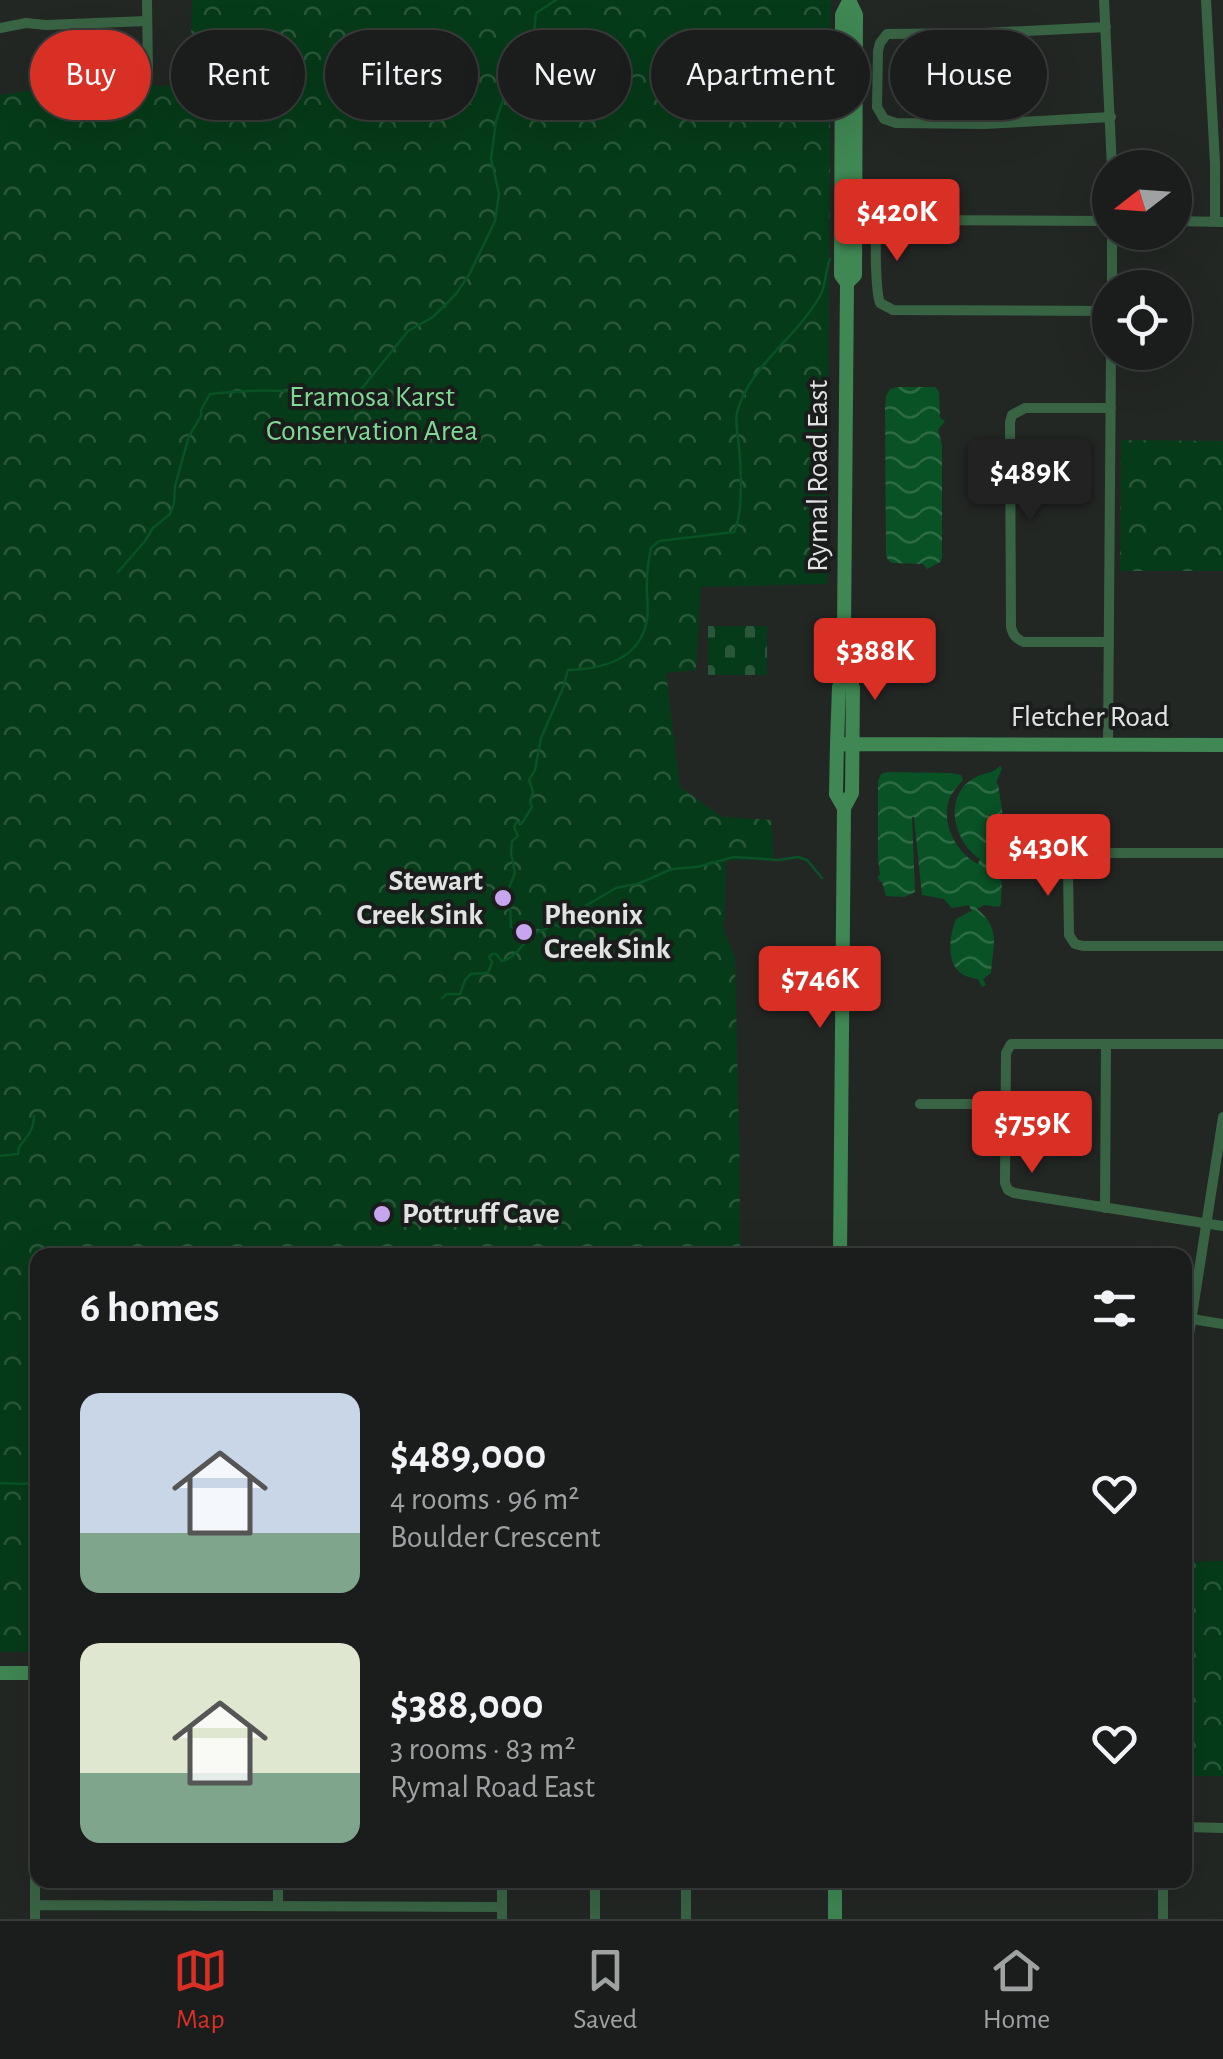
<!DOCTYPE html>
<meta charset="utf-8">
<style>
body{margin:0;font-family:"Alegreya Sans",sans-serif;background:#232624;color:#f1f3f6;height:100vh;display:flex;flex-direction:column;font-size:38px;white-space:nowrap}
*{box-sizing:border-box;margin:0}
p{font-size:32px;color:#9fa2a3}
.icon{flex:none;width:55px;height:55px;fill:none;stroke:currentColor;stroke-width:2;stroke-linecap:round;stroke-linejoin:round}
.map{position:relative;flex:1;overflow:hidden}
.panel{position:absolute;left:30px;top:1248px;width:1162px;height:640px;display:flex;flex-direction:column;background:#1a1d1b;border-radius:20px;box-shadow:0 10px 40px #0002,0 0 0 2px #383b3a}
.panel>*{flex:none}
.top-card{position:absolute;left:30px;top:30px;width:1165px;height:90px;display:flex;gap:20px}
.needle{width:65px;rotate:253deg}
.fabs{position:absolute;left:1092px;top:150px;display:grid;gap:20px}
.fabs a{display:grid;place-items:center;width:100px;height:100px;border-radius:50%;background:#1a1d1b;box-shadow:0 10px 40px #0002,0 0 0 2px #383b3a;font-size:50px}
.price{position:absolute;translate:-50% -85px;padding:0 22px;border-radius:10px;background:#d93025;color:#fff;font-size:32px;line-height:65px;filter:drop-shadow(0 2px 5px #0008)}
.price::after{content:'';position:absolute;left:50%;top:60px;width:30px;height:22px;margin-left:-15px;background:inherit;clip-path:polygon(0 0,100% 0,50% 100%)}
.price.selected{background:#222;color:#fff}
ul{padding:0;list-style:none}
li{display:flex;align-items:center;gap:30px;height:250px;padding:0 50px}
li span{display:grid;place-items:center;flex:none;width:280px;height:200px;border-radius:20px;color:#555}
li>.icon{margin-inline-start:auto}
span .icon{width:120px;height:120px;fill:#fffc;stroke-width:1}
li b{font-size:42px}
h2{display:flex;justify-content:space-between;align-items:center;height:120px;padding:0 50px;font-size:42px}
.pill{padding:0 35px;border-radius:45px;background:#1a1d1b;box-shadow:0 10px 40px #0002,0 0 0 2px #383b3a;font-size:35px;line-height:90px}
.pill.selected{background:#d93025;color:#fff}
.tab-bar{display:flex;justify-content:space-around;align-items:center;height:140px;border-top:2px solid #383b3a;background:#1a1d1b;font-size:28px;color:#9fa2a3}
.tab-bar a{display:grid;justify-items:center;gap:5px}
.tab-bar .selected{color:#d93025}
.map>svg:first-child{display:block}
.cemetery{fill:url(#cemetery-stones)}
.park{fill:url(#park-crowns)}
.water{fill:url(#water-waves)}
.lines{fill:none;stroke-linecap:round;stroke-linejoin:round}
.stream{stroke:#095225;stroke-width:2.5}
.street{stroke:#396444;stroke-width:10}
.secondary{stroke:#3f8753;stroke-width:14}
.poi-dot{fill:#c8a6ef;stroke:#1a1d1b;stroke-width:4}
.labels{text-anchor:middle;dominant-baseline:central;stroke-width:8;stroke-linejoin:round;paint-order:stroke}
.park-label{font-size:30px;fill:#7fd995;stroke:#1a1d1b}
.street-label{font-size:30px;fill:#e1e3e2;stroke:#1a1d1b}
.poi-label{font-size:30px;font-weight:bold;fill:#e1e3e2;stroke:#1a1d1b;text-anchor:start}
</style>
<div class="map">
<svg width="1223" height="1919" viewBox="0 0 1223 1919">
<defs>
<pattern id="cemetery-stones" width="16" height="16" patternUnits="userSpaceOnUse" patternTransform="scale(2.5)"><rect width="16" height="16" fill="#063b19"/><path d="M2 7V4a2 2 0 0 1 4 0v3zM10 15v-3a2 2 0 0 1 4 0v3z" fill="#2a573a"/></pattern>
<pattern id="park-crowns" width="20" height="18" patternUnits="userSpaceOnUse" patternTransform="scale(2.5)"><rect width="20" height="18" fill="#063b19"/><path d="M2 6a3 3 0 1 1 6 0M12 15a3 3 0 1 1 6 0" fill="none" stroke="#2a573a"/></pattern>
<pattern id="water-waves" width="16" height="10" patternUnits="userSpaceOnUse" patternTransform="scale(2.5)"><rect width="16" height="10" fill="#095225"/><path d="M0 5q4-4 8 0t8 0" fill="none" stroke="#2d6b44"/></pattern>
</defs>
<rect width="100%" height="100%" fill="#232724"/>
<path class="cemetery" d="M708 626H767V675H708Z"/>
<path class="park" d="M192 0H831L827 584 701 587 696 670 666 673 680 787 722 817 772 820 773 859 726 860 724 931 735 958 740 1181V1255H38L37 1652H0V95L92 82 190 87Z
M1121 440 1223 441V571H1120Z
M1223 1561V1776H1185L1187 1689 1185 1562Z"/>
<path class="water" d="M898 387H935L939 392 940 418 945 421 938 430 942 445V558L940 562 927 569 923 564 892 563 888 560 886 554 885 408 886 396 890 389Z
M1000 766 1002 768 996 783 998 784 1004 823 1008 824V828L1004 829 1002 855 991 860 989 866C1006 875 1001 885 1001 904L999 907 984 905 977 909C1001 928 993 945 991 973L983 979 986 985 982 987 978 979C972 978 967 977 962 974 945 963 950 934 956 919L973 910H971L969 905 952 908 944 899 922 895 914 817H912L915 892 904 897 886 896 882 882 879 881 878 876 880 875 878 858V781L881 774 887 772 950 773 961 775 963 780C958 786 952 792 949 800 941 825 957 853 978 864L980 859C952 841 942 792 978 776 987 772 992 774 1000 766Z"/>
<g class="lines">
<path class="stream" d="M118 572 145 541 153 528 170 514 174 503 175 486 189 436 201 416V410L210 394C252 389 297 388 338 400L363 387 408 331 433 317 456 294 470 273 495 221 499 194 491 159 496 121 509 82 534 34 536 13 556 0
M531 934 523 924 516 930 511 927 510 904 506 895 515 873 511 853 512 841 518 836 514 827 517 822 522 823 532 807 530 802 533 792 529 780 535 770 541 738 563 688 568 670C603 669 640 660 647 620 649 607 646 593 647 580 647 569 649 558 651 548L659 541 734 532C744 511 741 470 739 447 738 435 734 421 738 409 752 364 797 337 820 296 826 286 825 271 830 259
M442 998 447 994H460L465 980 471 974 488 973 492 962 489 957 492 954H496L502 961C514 959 524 944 531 934L544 930 553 924 560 927 570 923 576 914 587 905 616 888 640 883 672 869 697 867 734 857 778 860 798 857 807 860 822 878
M0 1156 18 1154 19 1147C27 1137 34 1130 34 1116
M0 1483 23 1484 38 1481"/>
<path class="street" d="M147 0 148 75
M1104 0 1112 168
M1206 0 1215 163V222
M1106 27 984 33 887 34 880 43 878 51 877 107 884 119 896 123 984 124 1111 117
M0 28 26 23 46 25 147 21
M1110 221 892 220C885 222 882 221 878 228 874 238 876 292 880 303L893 310 1110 311
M1175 221 1223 222
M1112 288V232
M1109 642H1024C1016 639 1013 635 1011 627L1010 422 1012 415 1025 408H1111
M1108 744 1111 352
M1223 853H1078L1070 859 1068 871 1069 935 1075 944 1083 946H1223
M1223 1044H1011L1006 1053 1005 1183 1008 1190 1014 1193 1223 1226
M920 1104H1006
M1105 1208 1106 1044
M1186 1318 1223 1324
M1185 1360 1223 1117
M1185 1827 1223 1828
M35 1905 502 1907
M278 1905V1880
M35 1919V1673H38
M502 1919V1880
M595 1919V1880
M686 1919V1880
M1163 1919V1880"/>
<path class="secondary" d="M847 283 855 275 856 15 849 0
M837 744 1223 745
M844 808 836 794 837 744 839 687 847 669
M840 1255 844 808 852 793 853 688 847 669 844 630 847 283 841 275 842 15 849 1
M0 1673H35
M835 1919V1880"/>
</g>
<g class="poi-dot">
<circle cx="503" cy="898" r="10"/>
<circle cx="524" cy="932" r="10"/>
<circle cx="382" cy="1214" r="10"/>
</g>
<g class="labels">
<g class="park-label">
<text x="372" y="397">Eramosa Karst<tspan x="372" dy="34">Conservation Area</tspan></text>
</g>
<g class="street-label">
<text transform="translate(818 476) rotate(-90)">Rymal Road East</text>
<text x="1090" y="717">Fletcher Road</text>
</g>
<g class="poi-label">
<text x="483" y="881" text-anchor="end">Stewart<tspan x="483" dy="34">Creek Sink</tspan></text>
<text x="544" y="915">Pheonix<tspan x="544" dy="34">Creek Sink</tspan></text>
<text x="402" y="1214">Pottruff Cave</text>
</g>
</g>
</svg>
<div class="fabs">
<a><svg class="needle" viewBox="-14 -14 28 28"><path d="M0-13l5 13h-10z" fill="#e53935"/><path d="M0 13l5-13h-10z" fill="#9fa2a3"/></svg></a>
<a><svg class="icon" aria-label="locate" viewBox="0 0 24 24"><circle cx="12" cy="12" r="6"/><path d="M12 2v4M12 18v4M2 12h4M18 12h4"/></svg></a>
</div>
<b class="price" style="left:897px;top:264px">$420K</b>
<b class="price selected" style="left:1030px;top:524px">$489K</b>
<b class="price" style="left:875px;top:703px">$388K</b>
<b class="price" style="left:1048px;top:899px">$430K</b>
<b class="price" style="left:820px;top:1031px">$746K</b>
<b class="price" style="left:1032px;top:1176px">$759K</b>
<div class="top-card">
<a class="pill selected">Buy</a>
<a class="pill">Rent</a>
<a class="pill">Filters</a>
<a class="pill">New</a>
<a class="pill">Apartment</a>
<a class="pill">House</a>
</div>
<section class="panel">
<h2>6 homes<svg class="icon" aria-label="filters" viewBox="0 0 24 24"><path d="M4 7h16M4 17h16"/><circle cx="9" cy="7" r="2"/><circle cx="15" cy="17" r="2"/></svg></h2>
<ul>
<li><span style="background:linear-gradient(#c9d6e8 70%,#7fa58c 0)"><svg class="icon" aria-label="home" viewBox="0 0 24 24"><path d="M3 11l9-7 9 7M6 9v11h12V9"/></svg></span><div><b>$489,000</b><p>4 rooms · 96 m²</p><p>Boulder Crescent</p></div><svg class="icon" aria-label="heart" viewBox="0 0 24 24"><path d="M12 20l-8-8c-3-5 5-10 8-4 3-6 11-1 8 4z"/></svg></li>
<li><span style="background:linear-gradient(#dfe7d0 65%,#7fa58c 0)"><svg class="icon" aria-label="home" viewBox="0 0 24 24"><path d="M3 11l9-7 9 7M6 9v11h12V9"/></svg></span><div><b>$388,000</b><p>3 rooms · 83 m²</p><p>Rymal Road East</p></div><svg class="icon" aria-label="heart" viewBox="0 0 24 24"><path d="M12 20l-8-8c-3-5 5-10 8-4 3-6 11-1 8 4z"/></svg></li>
</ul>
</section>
</div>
<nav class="tab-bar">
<a class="selected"><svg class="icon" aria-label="map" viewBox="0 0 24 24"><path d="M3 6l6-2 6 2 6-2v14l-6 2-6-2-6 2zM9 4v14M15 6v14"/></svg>Map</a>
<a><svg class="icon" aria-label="saved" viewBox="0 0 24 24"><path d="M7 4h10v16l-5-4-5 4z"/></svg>Saved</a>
<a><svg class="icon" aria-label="home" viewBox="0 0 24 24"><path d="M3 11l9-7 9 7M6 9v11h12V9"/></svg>Home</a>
</nav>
